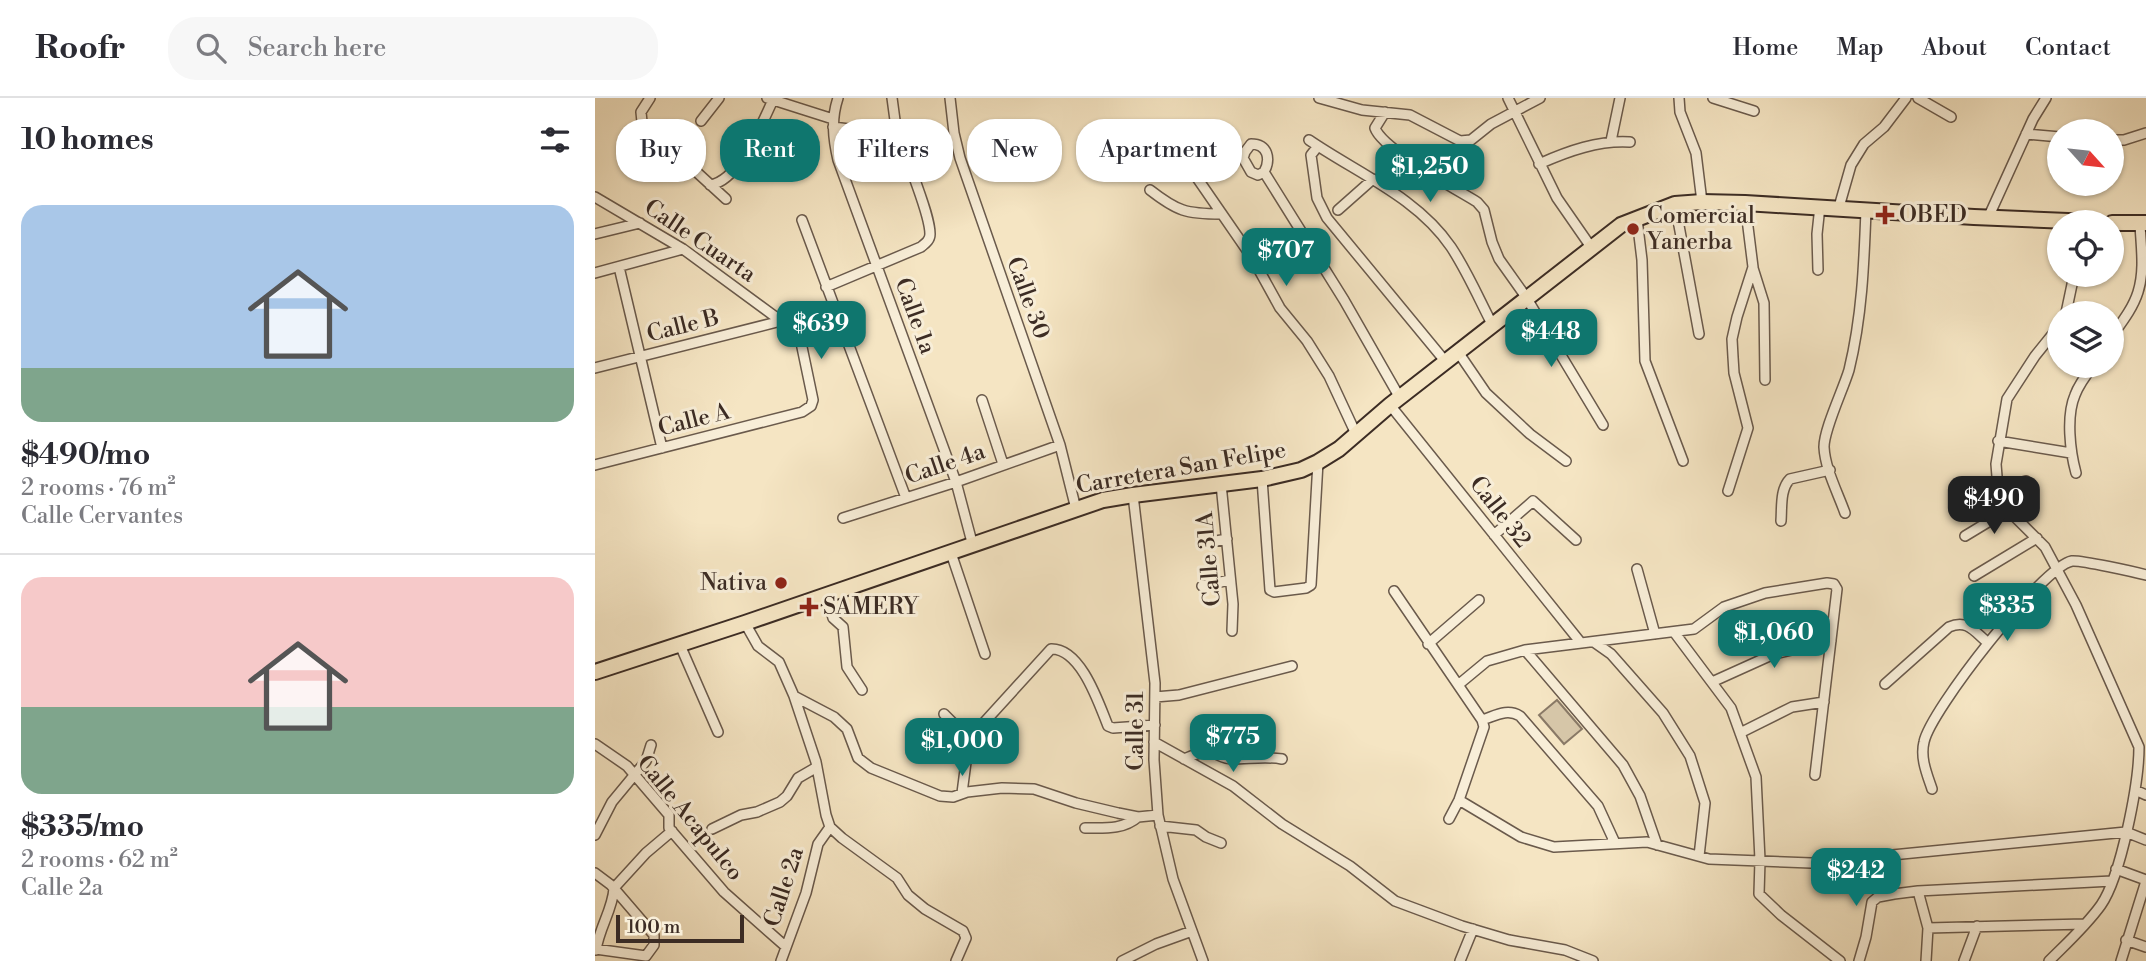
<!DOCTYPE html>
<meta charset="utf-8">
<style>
body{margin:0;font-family:"Libre Bodoni",serif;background:#f7f7f7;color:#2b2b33;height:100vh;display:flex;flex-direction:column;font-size:26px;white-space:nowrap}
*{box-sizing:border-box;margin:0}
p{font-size:23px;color:#7c7c81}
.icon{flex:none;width:38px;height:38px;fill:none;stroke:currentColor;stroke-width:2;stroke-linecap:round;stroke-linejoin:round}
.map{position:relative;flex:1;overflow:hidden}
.sheet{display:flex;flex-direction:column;background:#fff;width:595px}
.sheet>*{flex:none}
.top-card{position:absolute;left:21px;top:21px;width:665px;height:63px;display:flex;gap:14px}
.needle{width:46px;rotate:117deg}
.fabs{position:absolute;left:1452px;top:21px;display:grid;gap:14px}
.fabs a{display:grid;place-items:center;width:77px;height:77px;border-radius:50%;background:#fff;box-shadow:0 2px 5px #0004;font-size:35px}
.scale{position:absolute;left:21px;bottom:18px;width:128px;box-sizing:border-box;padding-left:7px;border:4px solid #3c2c24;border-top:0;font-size:19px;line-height:24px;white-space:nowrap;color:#3c2c24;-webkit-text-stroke:5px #f8eed8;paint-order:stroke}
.price{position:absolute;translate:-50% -60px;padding:0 16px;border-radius:14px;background:#0f766e;color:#fff;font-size:23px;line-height:46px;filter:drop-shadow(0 2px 4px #0008)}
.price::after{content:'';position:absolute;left:50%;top:42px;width:21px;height:16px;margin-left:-10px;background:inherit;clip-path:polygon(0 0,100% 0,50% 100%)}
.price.current{background:#222;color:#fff}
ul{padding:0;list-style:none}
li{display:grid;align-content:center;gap:14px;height:371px;padding:0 21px}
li+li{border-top:2px solid #e1e1e2}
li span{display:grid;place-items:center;height:217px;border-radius:21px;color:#555}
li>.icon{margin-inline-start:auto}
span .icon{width:126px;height:126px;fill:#fffc;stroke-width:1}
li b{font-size:30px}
h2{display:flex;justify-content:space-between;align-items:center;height:84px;padding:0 21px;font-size:30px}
.tag{padding:0 24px;border-radius:28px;background:#fff;box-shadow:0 2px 5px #0004;font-size:24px;line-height:63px}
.tag.current{background:#0f766e;color:#fff}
header{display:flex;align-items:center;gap:42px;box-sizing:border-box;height:98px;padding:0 35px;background:#fff;border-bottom:2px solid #e1e1e2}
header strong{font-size:33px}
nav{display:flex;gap:38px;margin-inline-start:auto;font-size:24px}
.search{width:490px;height:63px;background:#f7f7f7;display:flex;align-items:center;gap:18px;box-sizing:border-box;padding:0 24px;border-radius:28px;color:#7c7c81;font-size:26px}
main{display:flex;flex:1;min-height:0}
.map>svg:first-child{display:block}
.green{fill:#d6c6a8;stroke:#897966;stroke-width:2}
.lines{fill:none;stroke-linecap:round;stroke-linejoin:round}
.minor-casing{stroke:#6a5a4c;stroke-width:12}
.primary-casing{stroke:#3c2c24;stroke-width:18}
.minor{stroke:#f8eed8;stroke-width:9}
.primary{stroke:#f5e5c3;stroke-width:14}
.poi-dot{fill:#8f2418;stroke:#f8eed8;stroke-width:2.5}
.labels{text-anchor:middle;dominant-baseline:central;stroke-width:6;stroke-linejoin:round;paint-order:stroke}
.poi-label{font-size:23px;fill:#3c2c24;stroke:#f8eed8;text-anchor:start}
.street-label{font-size:23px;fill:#3c2c24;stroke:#f8eed8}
</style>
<header>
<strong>Roofr</strong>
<div class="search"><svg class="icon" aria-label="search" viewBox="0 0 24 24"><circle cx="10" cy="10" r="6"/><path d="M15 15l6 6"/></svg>Search here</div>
<nav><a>Home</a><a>Map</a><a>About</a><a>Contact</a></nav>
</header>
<main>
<section class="sheet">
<h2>10 homes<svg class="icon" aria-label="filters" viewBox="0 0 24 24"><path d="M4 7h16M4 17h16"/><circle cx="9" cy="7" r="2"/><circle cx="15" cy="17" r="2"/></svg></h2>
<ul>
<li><span style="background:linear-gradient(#a9c7e8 75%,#7fa58c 0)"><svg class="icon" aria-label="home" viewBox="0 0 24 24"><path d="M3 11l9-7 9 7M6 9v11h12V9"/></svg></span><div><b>$490/mo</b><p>2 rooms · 76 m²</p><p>Calle Cervantes</p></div></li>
<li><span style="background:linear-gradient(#f6c9c9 60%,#7fa58c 0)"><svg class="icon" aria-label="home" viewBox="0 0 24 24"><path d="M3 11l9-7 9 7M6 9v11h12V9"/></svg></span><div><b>$335/mo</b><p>2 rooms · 62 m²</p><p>Calle 2a</p></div></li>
</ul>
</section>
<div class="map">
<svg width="1551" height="863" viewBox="0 0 1551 863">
<rect width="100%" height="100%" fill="#f5e5c3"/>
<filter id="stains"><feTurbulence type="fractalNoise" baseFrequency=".00286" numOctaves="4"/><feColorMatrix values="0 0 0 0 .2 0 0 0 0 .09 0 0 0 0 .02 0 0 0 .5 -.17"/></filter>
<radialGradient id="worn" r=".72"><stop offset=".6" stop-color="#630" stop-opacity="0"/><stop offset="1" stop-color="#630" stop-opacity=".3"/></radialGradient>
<path class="green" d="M962 602 987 631 969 646 944 617Z"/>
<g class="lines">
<g class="minor-casing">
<path id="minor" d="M55 0 46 14 47 24 131 101
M172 0 238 21
M243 0C236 21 238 40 243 62L361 384 378 448
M355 0 359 35 365 60 465 347 481 411
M724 0 767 12 815 17 865 43 876 42 896 26 945 0
M913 0 962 100 996 149
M1084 0 1085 14 1101 55 1107 104
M1118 0 1159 13
M1323 0 1356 19
M790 14 780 30C787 51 861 91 882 104L889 112 897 144 904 161 931 199 1008 327
M106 23 124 0
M238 29 302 37 297 0
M1431 36 1465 39
M714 42C762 75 822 99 856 149 872 173 884 201 897 226
M1517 42H1529L1551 35
M1016 43 1025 0
M656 46C673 46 676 61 669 74L663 77 656 74 648 60 650 54Z
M723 48 716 57 722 100 732 120 850 263
M589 61 658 161 685 210 712 243 734 278 761 336
M944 66C973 53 1004 42 1035 44
M669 74 749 202 805 300
M115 87C144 83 166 27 178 2
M555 92C582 113 591 116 626 116
M0 99 88 151 186 223 197 226 203 230 218 302 216 308 207 314 0 367
M1080 106 1104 236
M1244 109 1256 67 1269 46 1289 29 1311 0
M743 112 778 81
M1393 120 1438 21 1451 0
M1042 121 1047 162 1050 263 1088 363
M207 122 311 400
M0 136 45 125
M24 169 67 350
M1158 170 1169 205 1170 282
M1223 172 1222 136 1225 108
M0 175 88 151
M231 189 326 149C331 145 335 142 335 136 335 119 321 87 316 70
M1471 215 1479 177
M1517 238C1527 224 1538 210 1543 194 1550 172 1546 148 1545 126
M863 254 891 295 935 336 971 363
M0 270 186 223
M387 302 408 366
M795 307 986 545
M1403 343 1476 355
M1481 375C1475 353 1471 318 1480 297 1484 286 1491 277 1498 268
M667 381 675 492 679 494 711 490 716 487 723 364
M626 386 638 506 637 533
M1403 391 1431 383
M1133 393 1153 330 1139 275 1138 259 1137 241 1142 219 1158 169 1150 105
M538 397 560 585 559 662 563 717 578 781 608 863
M1250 415C1243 395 1230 371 1229 349 1229 331 1248 292 1254 272 1267 219 1269 166 1271 112
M248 420 361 384 465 347
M1186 423C1187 409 1185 391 1195 381L1235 372
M899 437 938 403 981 442
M1370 438 1413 412
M610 445 632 441
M356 455 390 556
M1042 471 1060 536
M1379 478 1442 440
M607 488 635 482
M799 493 887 622 889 629 864 702 854 721
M232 498 238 520 248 529 252 569 267 592
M150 525 163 548 184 564 199 598 221 664 231 717 235 729 247 740 302 780 313 797 330 811 368 833 371 840 361 863
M1079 534 1136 610 1161 679 1165 762 1164 796 1186 817 1245 863
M999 544 1016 556 1068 615 1095 658 1110 705 1104 758
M833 546 884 502
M85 547 123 634
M930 552 1028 667 1045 698 1062 747
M1117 584 1179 556 1236 543
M1290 586 1354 529C1372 521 1379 533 1392 544
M863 587 892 563 930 552 1099 531 1129 509 1170 495 1232 485 1239 486 1242 491 1220 677
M199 598 239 619 252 631 263 660 276 670 345 698 358 699 372 694 407 690 439 691 481 705 523 715 543 719 563 717
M560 599 584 597 697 568
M349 616 374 641
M887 622C900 618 912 610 925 618L1003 708 1020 745
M1145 635 1197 609 1229 604
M559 644 638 688 687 726 755 768 800 803 867 828 914 842 970 852 998 863
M0 646 32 668 74 717V730L129 794 190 848
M644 660 651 649 673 630
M589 661C599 657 610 651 621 656 627 659 630 661 637 661 654 661 671 658 687 661
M1337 691C1332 676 1325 660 1329 644 1335 613 1448 468 1477 463 1486 462 1540 474 1551 477
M1540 692 1551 697
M367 695 374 641 456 551C486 550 504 606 513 628L518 630 560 627
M864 702 926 739 959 749 1052 744 1114 761 1216 765 1531 734 1551 742
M565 728 601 732 611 739 626 745
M490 730C509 730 528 732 543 719
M117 731 146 717 162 714 185 704 192 698 203 680 222 669
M0 737 17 704 51 663 56 647
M1269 758 1282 772 1299 796 1323 793 1333 830 1331 863
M1521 771 1551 782
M0 775 16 787 59 837V847L51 858 0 851
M1323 793 1517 783
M1333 830 1490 826
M1531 842 1551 849
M1 852C4 830 18 811 19 790L51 755 77 733
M186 863 211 795 223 746 235 729
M527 863 561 846 597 833
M865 863 878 831
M1264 863 1271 839 1277 804 1283 799 1299 796
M1369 863 1382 828
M1454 863C1472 845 1491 828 1506 807 1526 778 1544 685 1544 649L1481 507 1450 449 1413 412 1403 391 1401 366 1412 301 1440 258 1465 227
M1526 863 1551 783"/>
</g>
<g class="primary-casing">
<path id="primary" d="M1517 125H1551
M0 574 150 525 508 402 538 397 667 381 706 372 723 364 744 351 795 307 1026 127 1080 106 1107 104 1150 105 1379 119 1497 124"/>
</g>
<use href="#minor" class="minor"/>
<use href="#primary" class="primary"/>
</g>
<g class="poi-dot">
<path d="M1286.5 106.5h7v7h7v7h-7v7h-7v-7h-7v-7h7z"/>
<circle cx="1038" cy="131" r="7"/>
<circle cx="186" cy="485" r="7"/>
<path d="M210.5 498.5h7v7h7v7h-7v7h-7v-7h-7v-7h7z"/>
</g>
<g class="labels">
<g class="poi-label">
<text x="1304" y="117">OBED</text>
<text x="1052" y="118">Comercial<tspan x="1052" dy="26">Yanerba</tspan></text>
<text x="172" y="485" text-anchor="end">Nativa</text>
<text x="228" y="509">SAMERY</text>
</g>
<g class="street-label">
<text transform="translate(105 143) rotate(34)">Calle Cuarta</text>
<text transform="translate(433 200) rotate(70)">Calle 30</text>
<text transform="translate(320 218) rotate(70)">Calle 1a</text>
<text transform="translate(88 228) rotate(-14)">Calle B</text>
<text transform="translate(99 322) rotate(-14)">Calle A</text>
<text transform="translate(350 366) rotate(-19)">Calle 4a</text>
<text transform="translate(586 370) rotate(-10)">Carretera San Felipe</text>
<text transform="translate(905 414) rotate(52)">Calle 32</text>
<text transform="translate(614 461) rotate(-95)">Calle 31A</text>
<text transform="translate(541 633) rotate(-90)">Calle 31</text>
<text transform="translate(95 720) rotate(51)">Calle Acapulco</text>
<text transform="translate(189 789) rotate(-72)">Calle 2a</text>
</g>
</g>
<rect width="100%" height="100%" filter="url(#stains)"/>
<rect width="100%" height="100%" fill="url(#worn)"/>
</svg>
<div class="fabs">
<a><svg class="needle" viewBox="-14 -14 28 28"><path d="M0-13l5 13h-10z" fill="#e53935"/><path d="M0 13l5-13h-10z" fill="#7c7c81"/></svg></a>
<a><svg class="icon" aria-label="locate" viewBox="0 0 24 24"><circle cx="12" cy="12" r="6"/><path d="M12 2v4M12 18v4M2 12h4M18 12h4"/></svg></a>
<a><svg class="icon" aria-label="layers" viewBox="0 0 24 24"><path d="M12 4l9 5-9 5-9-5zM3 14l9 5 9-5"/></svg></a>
</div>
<div class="scale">100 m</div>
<b class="price" style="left:835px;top:106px">$1,250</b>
<b class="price" style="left:691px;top:190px">$707</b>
<b class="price" style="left:226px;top:263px">$639</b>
<b class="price" style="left:956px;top:271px">$448</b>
<b class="price current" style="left:1399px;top:438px">$490</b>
<b class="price" style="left:1412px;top:545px">$335</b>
<b class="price" style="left:1179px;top:572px">$1,060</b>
<b class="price" style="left:638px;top:676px">$775</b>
<b class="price" style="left:367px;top:680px">$1,000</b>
<b class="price" style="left:1261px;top:810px">$242</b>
<div class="top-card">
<a class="tag">Buy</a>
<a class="tag current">Rent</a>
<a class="tag">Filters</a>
<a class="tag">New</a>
<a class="tag">Apartment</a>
</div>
</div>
</main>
